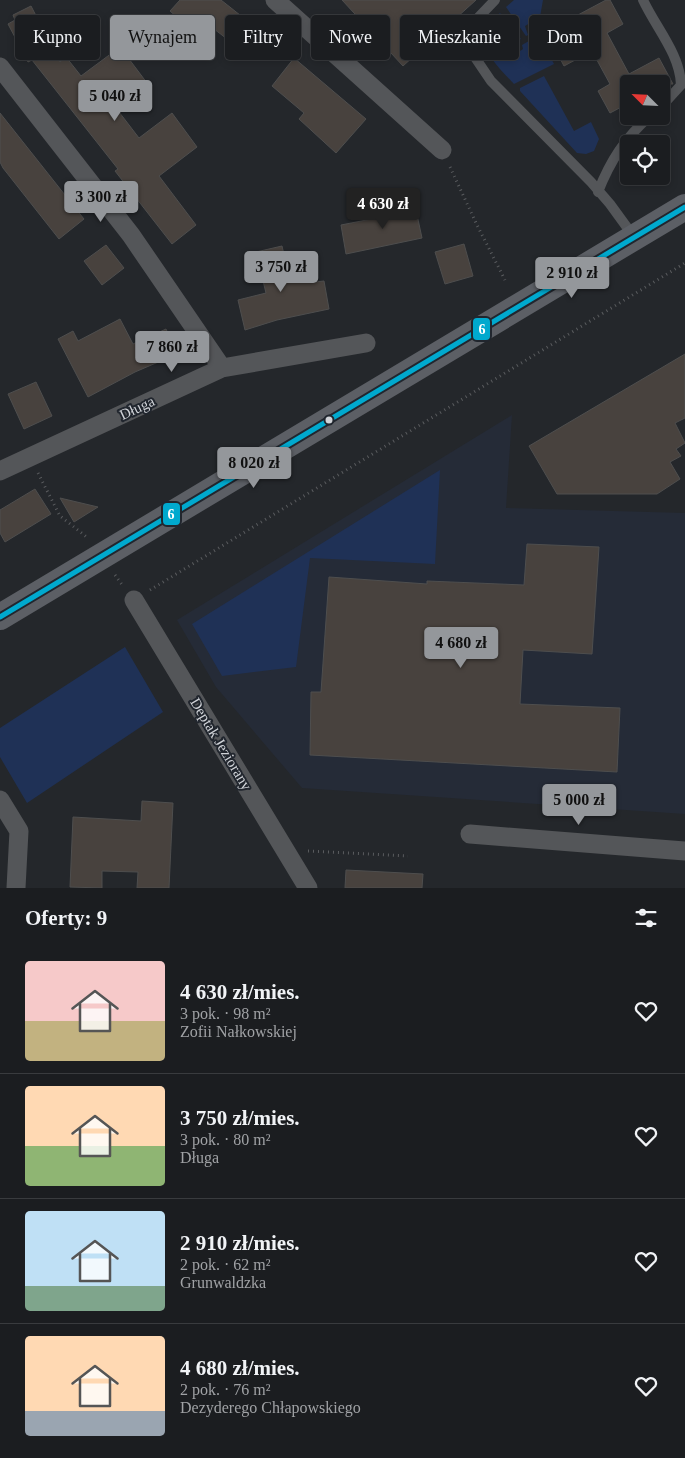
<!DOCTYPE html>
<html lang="pl">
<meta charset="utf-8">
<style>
body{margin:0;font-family:Georgia,serif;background:#282a2d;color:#f1f3f6;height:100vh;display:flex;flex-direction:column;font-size:19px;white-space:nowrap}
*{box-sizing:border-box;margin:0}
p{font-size:16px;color:#a0a2a5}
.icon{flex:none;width:28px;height:28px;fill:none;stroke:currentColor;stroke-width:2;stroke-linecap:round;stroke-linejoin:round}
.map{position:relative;height:888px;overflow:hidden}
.side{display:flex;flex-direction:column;background:#1b1d20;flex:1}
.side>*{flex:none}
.top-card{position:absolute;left:15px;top:15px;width:655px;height:45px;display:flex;gap:10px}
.needle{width:32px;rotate:294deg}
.buttons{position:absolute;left:620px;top:75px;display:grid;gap:10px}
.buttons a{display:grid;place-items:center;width:50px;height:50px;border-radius:5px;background:#1b1d20;box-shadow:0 2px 8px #0003,0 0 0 1px #393b3e;font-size:25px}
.price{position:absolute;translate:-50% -42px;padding:0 11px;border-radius:5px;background:#94979b;color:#111;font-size:16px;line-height:32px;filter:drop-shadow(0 1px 2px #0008)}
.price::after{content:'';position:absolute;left:50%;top:30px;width:15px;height:11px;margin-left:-8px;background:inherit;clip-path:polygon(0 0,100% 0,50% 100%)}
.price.selected{background:#222;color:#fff}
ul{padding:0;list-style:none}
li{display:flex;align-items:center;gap:15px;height:125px;padding:0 25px}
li+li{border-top:1px solid #393b3e}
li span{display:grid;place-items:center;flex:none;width:140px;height:100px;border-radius:5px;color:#555}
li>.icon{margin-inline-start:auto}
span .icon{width:60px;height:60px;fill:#fffc;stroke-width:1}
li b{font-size:21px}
h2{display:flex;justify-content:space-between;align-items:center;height:60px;padding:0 25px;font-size:21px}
.pill{padding:0 18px;border-radius:5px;background:#1b1d20;box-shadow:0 2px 8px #0003,0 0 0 1px #393b3e;font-size:18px;line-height:45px}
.pill.selected{background:#94979b;color:#111}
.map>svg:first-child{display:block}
.built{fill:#252b37}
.green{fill:#1f3156}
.building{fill:#48423e;stroke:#4e4e4e}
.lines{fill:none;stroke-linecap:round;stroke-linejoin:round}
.path{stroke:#5a5c5f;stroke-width:3;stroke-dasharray:1 4;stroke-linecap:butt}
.lane{stroke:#545659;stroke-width:10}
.street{stroke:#545659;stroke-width:19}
.secondary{stroke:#5c5f65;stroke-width:26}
.bus-1-casing{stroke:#21262e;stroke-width:9}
.bus-1{stroke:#00a9ce;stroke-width:5}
.bus-dot{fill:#d0d3d8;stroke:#21262e;stroke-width:2}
.labels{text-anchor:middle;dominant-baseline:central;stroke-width:4;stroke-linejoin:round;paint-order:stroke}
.street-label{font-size:15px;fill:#d0d3d8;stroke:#21262e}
.line-badge{stroke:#21262e;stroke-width:2}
.badge-label{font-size:14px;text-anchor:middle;font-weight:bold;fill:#fff}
</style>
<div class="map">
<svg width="685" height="888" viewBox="0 0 685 888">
<rect width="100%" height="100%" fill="#24272b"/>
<path class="built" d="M512 415 506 508 685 513V814L302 788 216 687 177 620Z"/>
<path class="green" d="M514 0H543L540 17 525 26 528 35 526 36 506 7Z
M500 13 521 39 516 41 512 36 505 40 510 51 514 55 523 49 522 45 539 35 554 64 514 84C492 60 469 41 500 13Z
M544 76 574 131 591 122 599 139 594 151 586 154 577 153 520 91V88Z
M440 470 435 564 310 558 296 667 222 676 192 624Z
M125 647 163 712 27 803 0 757V728Z"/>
<path class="building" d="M180 0H221L269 38 253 59 205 22 195 33 170 11Z
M342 0H476L403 66Z
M606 0H610L623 24 607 33 629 74 659 58 673 84H629V103L610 113 598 91 610 84 592 51 564 66 546 32Z
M31 6 60 62 66 57 81 76 120 47 147 83 116 108 139 138 172 113 197 147 159 176 196 225 172 244 115 171 118 169 32 60 28 62 8 24 15 20 13 15Z
M294 58 366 119 336 153 299 119 304 113 272 86Z
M0 113 84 219 59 239 3 168 0 162Z
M414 201 422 238 346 254 341 225 397 214 395 205Z
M464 244 473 276 445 284 435 252Z
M106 245 124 268 102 285 84 261Z
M282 246 290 280 314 276 315 282 324 281 329 309 277 320 245 330 238 300 266 293 256 252Z
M120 319 133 344 166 329 177 354 135 372 88 397 58 339 73 331 78 341Z
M685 354V418L675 423 685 443 676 449 681 456 670 462 680 479 657 494H557L529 446Z
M36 382 52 416 24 429 8 394Z
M35 489 51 514 5 542 0 533V510Z
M60 498 98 507 74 522Z
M527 544 599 547 592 654 523 650 520 704 620 708 617 772 310 755 311 692H321L329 577 427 584V581L524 585Z
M142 801 173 803 169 888H137L138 872 102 871V888L70 887 73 817 141 821Z
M346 870 423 874 422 888H345Z"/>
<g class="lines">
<path class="path" d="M450 167 477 225 505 280
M38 473 60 516 88 538
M115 575 123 586
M150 590 685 263
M308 851 408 856"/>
<path class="lane" d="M495 0 474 22 468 47 491 81 591 182 610 204 634 237
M643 0C656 28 680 54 681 85L661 107
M598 192C610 161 625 138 650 116"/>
<path class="street" d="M275 0 442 150
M0 67 131 235 222 368
M0 471 222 368 366 343
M134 600 308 888
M0 800 19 831 16 888
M470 834 685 851"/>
<path class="secondary" d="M0 617 685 207"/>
<g class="bus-1-casing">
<path id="bus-1" d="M0 617 685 207"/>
</g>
<use href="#bus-1" class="bus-1"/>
</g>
<circle class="bus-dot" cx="329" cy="420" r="4.5"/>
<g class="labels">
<g class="street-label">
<text transform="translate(137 408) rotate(-25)">Długa</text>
<text transform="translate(221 744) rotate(59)">Deptak Jeziorany</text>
</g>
</g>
<g class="line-badge">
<rect x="472" y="317" width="19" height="24" rx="5" fill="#00a9ce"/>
<rect x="162" y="502" width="19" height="24" rx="5" fill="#00a9ce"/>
</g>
<g class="badge-label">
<text x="482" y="334">6</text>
<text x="171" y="519">6</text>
</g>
</svg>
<div class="buttons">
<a><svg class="needle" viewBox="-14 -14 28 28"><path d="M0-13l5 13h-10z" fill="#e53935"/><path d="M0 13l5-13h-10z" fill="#a0a2a5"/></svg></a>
<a><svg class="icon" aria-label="locate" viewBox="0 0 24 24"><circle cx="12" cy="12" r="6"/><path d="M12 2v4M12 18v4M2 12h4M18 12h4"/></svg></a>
</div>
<b class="price" style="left:115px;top:122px">5 040 zł</b>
<b class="price" style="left:101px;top:223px">3 300 zł</b>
<b class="price selected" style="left:383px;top:230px">4 630 zł</b>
<b class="price" style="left:281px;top:293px">3 750 zł</b>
<b class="price" style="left:572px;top:299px">2 910 zł</b>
<b class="price" style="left:172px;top:373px">7 860 zł</b>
<b class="price" style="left:254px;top:489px">8 020 zł</b>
<b class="price" style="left:461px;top:669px">4 680 zł</b>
<b class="price" style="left:579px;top:826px">5 000 zł</b>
<div class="top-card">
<a class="pill">Kupno</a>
<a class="pill selected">Wynajem</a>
<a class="pill">Filtry</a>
<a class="pill">Nowe</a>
<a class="pill">Mieszkanie</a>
<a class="pill">Dom</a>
</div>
</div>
<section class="side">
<h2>Oferty: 9<svg class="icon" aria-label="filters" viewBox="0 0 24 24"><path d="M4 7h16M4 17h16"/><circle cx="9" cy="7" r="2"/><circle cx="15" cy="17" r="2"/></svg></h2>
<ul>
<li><span style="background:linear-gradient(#f6c9c9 60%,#c2b280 0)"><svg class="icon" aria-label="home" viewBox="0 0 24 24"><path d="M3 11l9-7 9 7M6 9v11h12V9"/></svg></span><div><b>4 630 zł/mies.</b><p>3 pok. · 98 m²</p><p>Zofii Nałkowskiej</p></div><svg class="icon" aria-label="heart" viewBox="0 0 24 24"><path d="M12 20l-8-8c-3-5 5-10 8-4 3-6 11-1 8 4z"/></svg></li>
<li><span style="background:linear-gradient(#ffd9b3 60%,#8fb573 0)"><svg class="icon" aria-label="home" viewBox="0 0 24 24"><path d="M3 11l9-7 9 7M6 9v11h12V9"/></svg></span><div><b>3 750 zł/mies.</b><p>3 pok. · 80 m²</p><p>Długa</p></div><svg class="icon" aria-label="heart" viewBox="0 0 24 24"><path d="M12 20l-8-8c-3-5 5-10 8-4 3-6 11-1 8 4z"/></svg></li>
<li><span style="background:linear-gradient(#bfe0f5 75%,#7fa58c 0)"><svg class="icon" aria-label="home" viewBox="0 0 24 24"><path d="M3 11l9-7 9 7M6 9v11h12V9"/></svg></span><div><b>2 910 zł/mies.</b><p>2 pok. · 62 m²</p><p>Grunwaldzka</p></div><svg class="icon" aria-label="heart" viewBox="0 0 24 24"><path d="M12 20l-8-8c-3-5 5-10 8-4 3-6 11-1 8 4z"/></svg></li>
<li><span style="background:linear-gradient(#ffd9b3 75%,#9aa5b1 0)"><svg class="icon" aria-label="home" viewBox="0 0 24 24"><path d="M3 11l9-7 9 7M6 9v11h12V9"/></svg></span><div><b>4 680 zł/mies.</b><p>2 pok. · 76 m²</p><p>Dezyderego Chłapowskiego</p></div><svg class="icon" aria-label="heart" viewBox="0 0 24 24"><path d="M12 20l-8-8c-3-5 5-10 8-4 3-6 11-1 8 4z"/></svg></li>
</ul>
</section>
